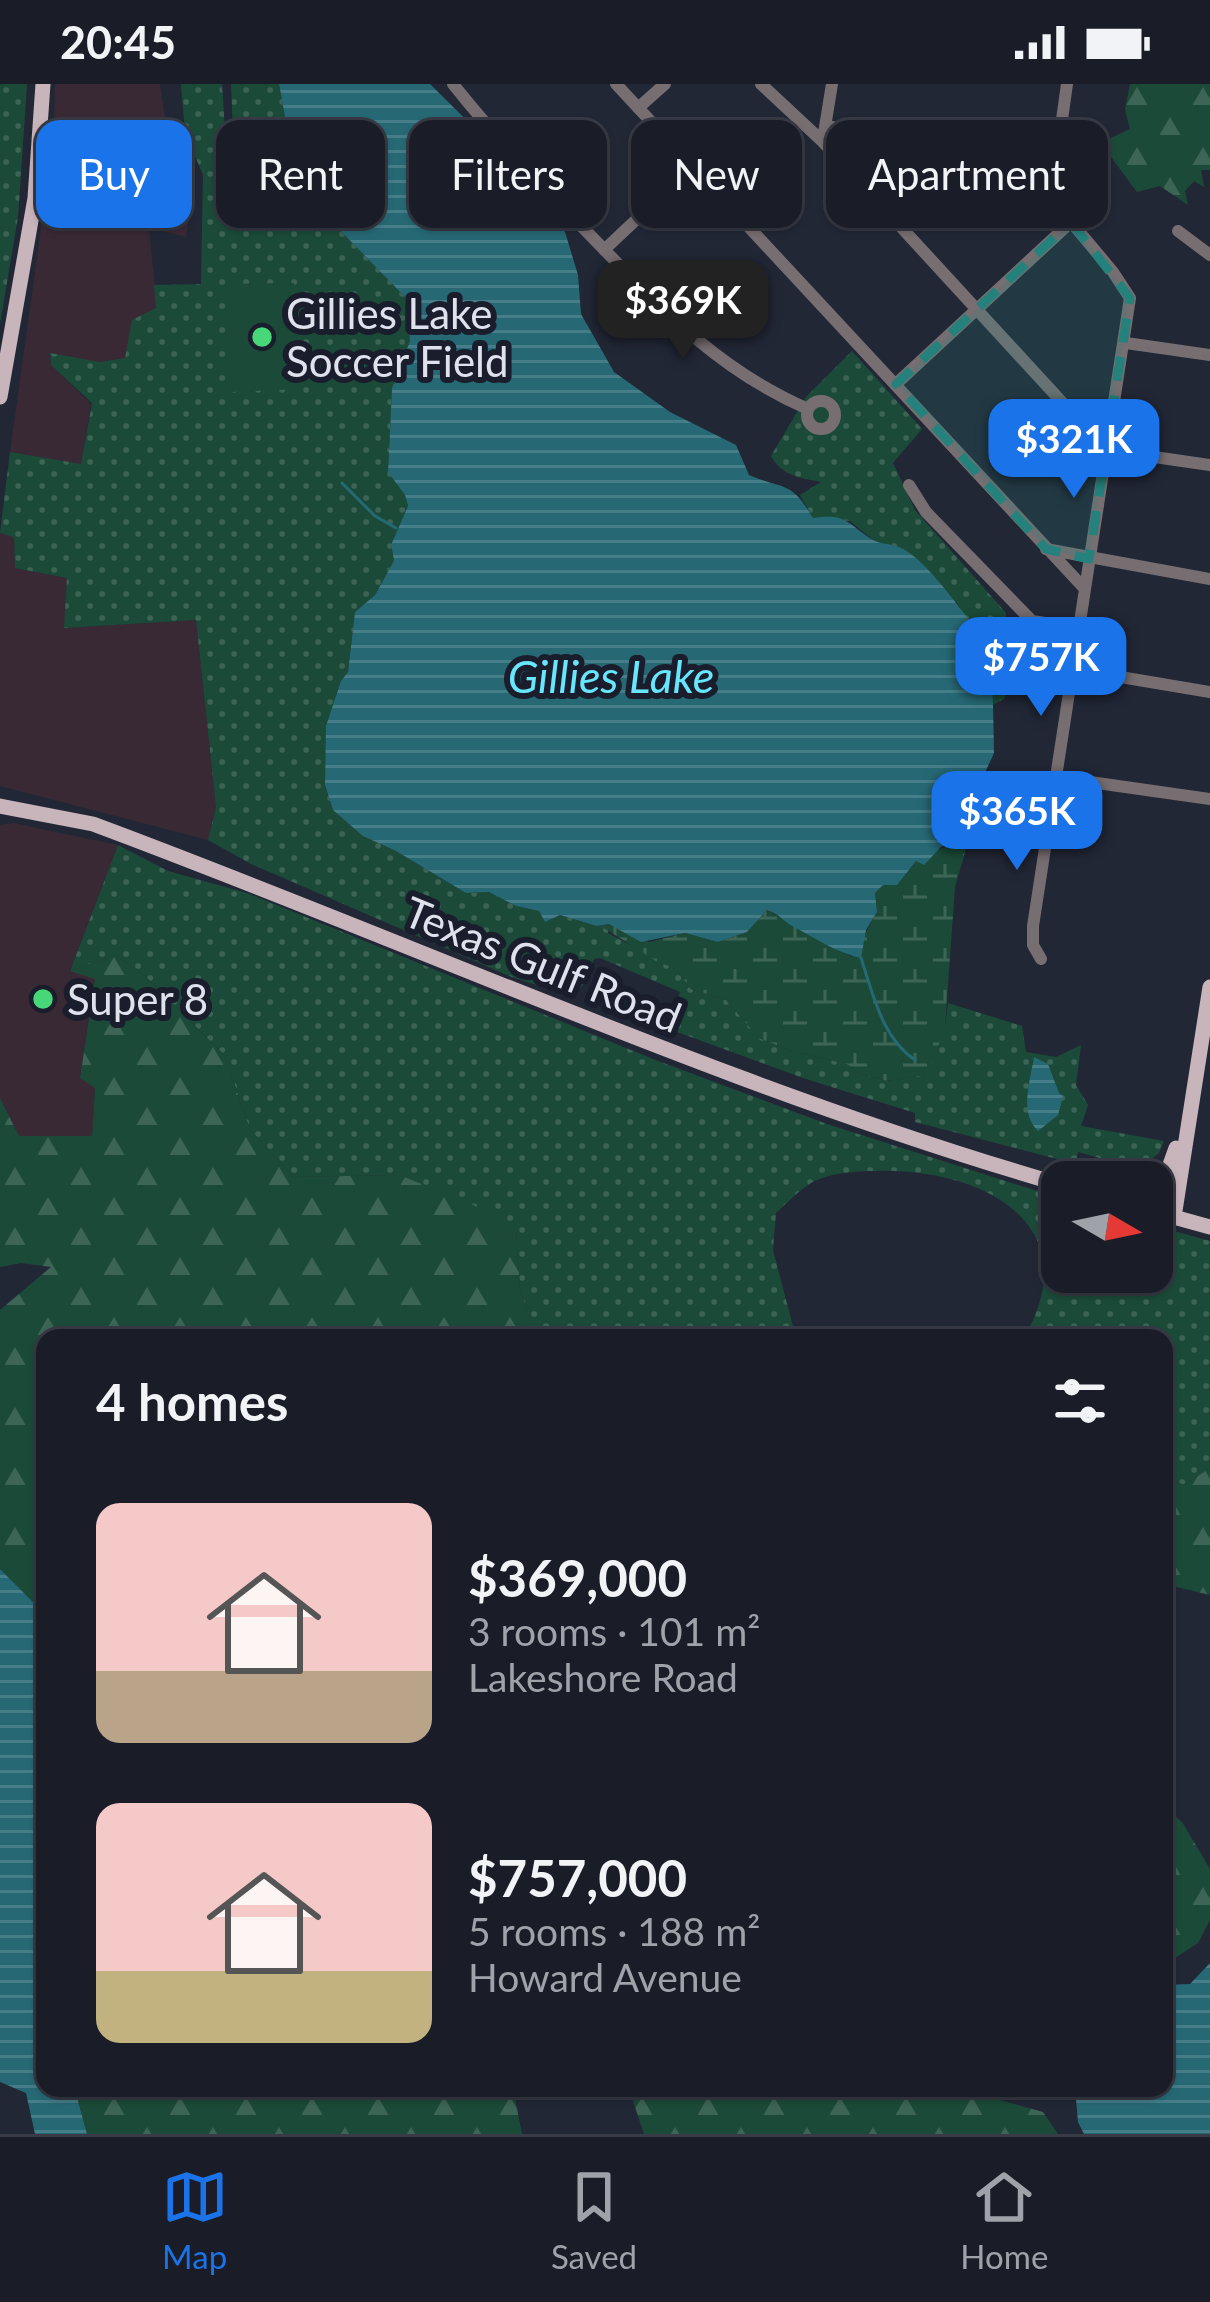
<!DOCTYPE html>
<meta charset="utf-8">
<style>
body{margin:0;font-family:Lato,sans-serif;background:#232630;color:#f1f3f6;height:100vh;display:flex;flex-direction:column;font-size:45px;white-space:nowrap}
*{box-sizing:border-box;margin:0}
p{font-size:39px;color:#9fa2a8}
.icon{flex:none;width:66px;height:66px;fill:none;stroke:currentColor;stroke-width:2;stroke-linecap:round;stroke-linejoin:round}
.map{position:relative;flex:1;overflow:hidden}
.details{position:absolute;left:36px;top:1245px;width:1137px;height:768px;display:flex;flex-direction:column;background:#1a1d28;border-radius:24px;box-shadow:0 3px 9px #0004,0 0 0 3px #383b45}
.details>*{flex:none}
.banner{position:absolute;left:36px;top:36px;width:1140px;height:108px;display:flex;gap:24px}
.needle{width:78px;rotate:99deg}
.buttons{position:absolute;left:1041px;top:1077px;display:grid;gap:24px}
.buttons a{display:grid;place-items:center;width:132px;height:132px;border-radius:24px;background:#1a1d28;box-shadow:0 3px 9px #0004,0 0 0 3px #383b45;font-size:60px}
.price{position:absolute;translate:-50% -102px;padding:0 27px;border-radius:24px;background:#1a73e8;color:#fff;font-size:39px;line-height:78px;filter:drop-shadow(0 3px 6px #0008)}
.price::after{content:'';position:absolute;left:50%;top:72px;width:36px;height:27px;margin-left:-18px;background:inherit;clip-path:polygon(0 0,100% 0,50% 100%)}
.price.current{background:#222;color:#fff}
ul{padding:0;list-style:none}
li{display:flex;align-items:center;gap:36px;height:300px;padding:0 60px}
li span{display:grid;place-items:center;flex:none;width:336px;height:240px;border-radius:24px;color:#555}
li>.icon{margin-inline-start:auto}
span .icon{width:144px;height:144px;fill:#fffc;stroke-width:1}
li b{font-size:51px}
h2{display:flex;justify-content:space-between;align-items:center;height:144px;padding:0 60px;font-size:51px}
.tag{padding:0 42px;border-radius:24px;background:#1a1d28;box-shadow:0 3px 9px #0004,0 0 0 3px #383b45;font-size:42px;line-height:108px}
.tag.current{background:#1a73e8;color:#fff}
.status{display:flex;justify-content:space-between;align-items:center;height:84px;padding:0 60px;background:#1a1d28;direction:ltr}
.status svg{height:33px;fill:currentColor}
.tab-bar{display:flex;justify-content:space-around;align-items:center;height:168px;border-top:3px solid #383b45;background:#1a1d28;font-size:33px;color:#9fa2a8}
.tab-bar a{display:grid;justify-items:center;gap:6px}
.tab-bar .current{color:#1a73e8}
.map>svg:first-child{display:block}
.commercial{fill:#392935}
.green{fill:url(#green-dots)}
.forest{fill:url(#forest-firs)}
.wetland{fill:url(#wetland-marsh)}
.pitch{fill:#1b4b38}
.water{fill:url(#water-rules)}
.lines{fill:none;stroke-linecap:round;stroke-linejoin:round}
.stream{stroke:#266975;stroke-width:3}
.minor{stroke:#776e71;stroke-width:12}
.major{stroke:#c8b4bb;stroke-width:15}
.marked{fill:#24817b;fill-opacity:0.2;stroke:#24817b;stroke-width:9;stroke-dasharray:24 15;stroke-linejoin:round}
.poi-dot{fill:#47d779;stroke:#191d2c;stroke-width:4.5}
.labels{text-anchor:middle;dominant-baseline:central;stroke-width:12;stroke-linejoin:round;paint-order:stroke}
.poi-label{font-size:42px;fill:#dfe2ec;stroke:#191d2c;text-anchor:start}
.street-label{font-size:42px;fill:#dfe2ec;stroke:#191d2c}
.water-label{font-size:45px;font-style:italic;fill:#68e6fd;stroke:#191d2c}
</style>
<div class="status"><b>20:45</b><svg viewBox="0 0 49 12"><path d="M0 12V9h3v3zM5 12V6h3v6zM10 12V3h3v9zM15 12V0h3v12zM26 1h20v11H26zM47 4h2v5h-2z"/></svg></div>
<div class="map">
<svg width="1210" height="2050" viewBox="0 0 1210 2050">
<defs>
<pattern id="green-dots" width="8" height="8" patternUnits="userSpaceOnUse" patternTransform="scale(3)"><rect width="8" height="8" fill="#1b4b38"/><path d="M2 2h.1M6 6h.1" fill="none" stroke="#3c6555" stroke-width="1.8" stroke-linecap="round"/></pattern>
<pattern id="forest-firs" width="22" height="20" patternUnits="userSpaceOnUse" patternTransform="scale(3)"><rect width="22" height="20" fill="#1b4b38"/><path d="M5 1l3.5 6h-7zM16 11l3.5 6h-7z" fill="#3c6555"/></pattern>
<pattern id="wetland-marsh" width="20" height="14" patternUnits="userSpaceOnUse" patternTransform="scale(3)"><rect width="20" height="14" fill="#1b4b38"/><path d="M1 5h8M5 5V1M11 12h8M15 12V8" fill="none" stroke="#3c6555"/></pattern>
<pattern id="water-rules" width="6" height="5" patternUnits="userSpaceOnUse" patternTransform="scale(3)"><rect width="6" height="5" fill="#266975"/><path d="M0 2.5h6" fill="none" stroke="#457e89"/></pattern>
</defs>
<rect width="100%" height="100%" fill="#222736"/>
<path class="commercial" d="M55 0H160L168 53 191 119 186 153 149 144 157 224 125 274 100 278 50 270 51 281 91 320 81 381 10 368 54 51Z
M0 449 14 452 15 484 68 494 64 544 196 536 216 723 208 756 0 702Z
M13 739 118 761 70 886 95 895 80 993 95 1004 92 1052H19L0 1014V741Z"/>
<path class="green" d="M0 0H27L18 133 0 240Z
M181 0H222L230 124 285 120 288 59 275 50H233L231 0H279L285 33 313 80 328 134 405 213 410 257 392 304 388 387 405 411 408 422 391 461 394 476 390 484 375 511 355 528 348 588 337 607 326 667 325 701 333 726 364 752 396 767 466 809 489 808 516 822 539 827 545 838 560 831 597 842 609 840 608 849 676 885 691 905 726 916 759 954 791 967 847 980 861 990 887 997 928 990 945 942 948 919 1022 942 1026 968 1056 973 1081 961 1076 1001 1088 1021 1081 1042 1164 1057 1159 1069 1139 1085 1078 1068 1076 1080 915 1038V1029L803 994 598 919 604 906 610 904 673 928 680 908 600 874 594 875 585 898 573 913 512 893 251 780 208 756 216 723 196 536 64 544 67 494 15 484 14 453 0 449 10 368 81 380 92 319 51 281 50 269 100 278 125 274 132 236 156 224 154 201 201 200 203 91 185 49Z
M852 267 922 345 893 379 915 426 1006 529 1005 614 993 621 992 584 984 564 977 551 965 540 960 523 932 491 893 461 878 460 850 437 813 434 800 411 821 398C800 394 782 392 771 372L806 313Z
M118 761 168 787 247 809 653 975 827 1040 1062 1115V1188H1152V1141L1210 1157V1384L1184 1401 1164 1393V1254H1024C1091 1137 977 1083 875 1087 856 1087 828 1089 811 1099 799 1106 787 1119 776 1129L773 1166 796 1254H536L520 1205 516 1146 399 1091 293 1093 250 1046 225 972 145 892 115 871 70 887Z"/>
<path class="forest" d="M1130 0H1210V86H1201L1204 103 1194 97 1185 107 1188 121 1160 102 1137 108 1111 73 1109 55 1130 45 1125 25Z
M115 871 145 892 225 972 250 1046 293 1093 399 1091 470 1119 516 1146 520 1205 536 1254H45V1530L0 1485V1226L51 1183 21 1179 0 1183V1014L19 1052H92L95 1004 80 994 95 895 70 887Z
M1210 1384V1511L1164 1500V1393L1184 1401Z
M1164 1723 1182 1738 1210 1785V1836L1198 1859 1164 1881Z
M80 2004H513L522 2050H87L78 2017Z
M641 2004H957L1043 2028 1058 2050H644L633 2017Z"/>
<path class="wetland" d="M970 751 955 803 945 942 929 990 887 997 861 990 847 980 791 967 759 954 726 916 691 905 676 885 656 877 604 844 609 840 649 858 685 849 718 858 747 848 767 826 852 873 877 828 875 809 883 801H897L916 777Z"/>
<path class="pitch" d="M294 199 298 305 231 308 225 200Z"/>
<path class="water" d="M279 0H430L537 106 565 148 578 191 581 230 614 288 670 328 736 361 749 391C784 406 791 396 813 434 848 429 847 440 873 456 882 461 891 459 901 464 923 474 952 514 967 533L965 540 977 551 992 584 993 621 994 669 983 693 981 717 970 751 941 763 924 781 916 777 897 801H883L875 809 877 828 866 846 861 874C837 869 815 854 794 843 783 837 779 830 767 826L747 848 718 858 685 849 641 858 609 840 597 842 560 831 545 838 539 827 516 822 489 808 466 809 396 767 363 752 333 726 325 701 326 642 341 597 348 588 355 528 375 511 390 484 394 476 391 461 408 422 405 411 388 388 392 304 410 257 405 213 328 134 313 80 285 33Z
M1034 973 1048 980 1059 1009 1063 1012 1058 1031 1038 1047C1019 1029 1030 998 1034 973Z
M0 1485 45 1530V2004H80L78 2017 87 2050H35L26 2009 0 1998Z
M1210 1879V2050H1084L1078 2038 1075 2004H1164V1901L1190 1900Z"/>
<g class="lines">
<path class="stream" d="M342 399 375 432 396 444
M861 874C873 910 882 954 915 976"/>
<path class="minor" d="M453 0C496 54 543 103 591 152 659 222 716 285 808 325
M616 0 1084 504
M761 0 821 56 1106 366 1210 381
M638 24 665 0
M826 42 1014 76 1051 114 1113 188 1130 214 1033 842V861L1041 875
M824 49 832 0
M1051 114 1067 0
M1178 147 1210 171
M604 166 692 83
M1126 259 1210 271
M896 300 1071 138
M807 331a14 14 0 1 1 28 0a14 14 0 1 1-28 0Z
M909 401 926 428 1032 537 1079 544
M1046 465 1210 495
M1073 585 1210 608
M1055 693 1210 715"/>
<path class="major" d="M0 313 35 114 43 0
M0 722 93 740C416 860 730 1005 1062 1101
M1053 1096 1086 1098
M1152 1105 1166 1092 1176 1064
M1152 1127 1210 1143
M1174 1133 1210 903"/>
</g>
<path class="marked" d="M1071 138 1130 214 1089 475 1046 465 896 300Z"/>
<g class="poi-dot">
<circle cx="262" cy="253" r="12"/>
<circle cx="43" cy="915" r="12"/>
</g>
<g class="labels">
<g class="poi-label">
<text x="286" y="229">Gillies Lake<tspan x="286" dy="48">Soccer Field</tspan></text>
<text x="67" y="915">Super 8</text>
</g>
<g class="street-label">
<text transform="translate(543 880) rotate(22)">Texas Gulf Road</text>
</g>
<g class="water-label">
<text x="611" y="592">Gillies Lake</text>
</g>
</g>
</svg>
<div class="buttons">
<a><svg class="needle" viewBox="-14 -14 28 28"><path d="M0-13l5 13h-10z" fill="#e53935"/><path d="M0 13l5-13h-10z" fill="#9fa2a8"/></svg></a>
</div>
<b class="price current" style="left:683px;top:278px">$369K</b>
<b class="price" style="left:1074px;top:417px">$321K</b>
<b class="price" style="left:1041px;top:635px">$757K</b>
<b class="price" style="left:1017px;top:789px">$365K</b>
<div class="banner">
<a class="tag current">Buy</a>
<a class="tag">Rent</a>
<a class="tag">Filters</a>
<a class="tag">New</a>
<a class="tag">Apartment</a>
</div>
<section class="details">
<h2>4 homes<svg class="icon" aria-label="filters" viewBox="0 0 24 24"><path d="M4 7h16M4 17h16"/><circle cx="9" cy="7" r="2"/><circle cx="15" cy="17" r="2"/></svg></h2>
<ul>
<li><span style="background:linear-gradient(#f6c9c9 70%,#b9a48a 0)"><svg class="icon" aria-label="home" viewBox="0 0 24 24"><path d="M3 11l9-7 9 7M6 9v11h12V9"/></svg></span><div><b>$369,000</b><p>3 rooms · 101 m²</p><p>Lakeshore Road</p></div></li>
<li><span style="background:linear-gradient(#f6c9c9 70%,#c2b280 0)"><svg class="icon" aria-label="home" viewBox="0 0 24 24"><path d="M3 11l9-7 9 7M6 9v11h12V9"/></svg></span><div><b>$757,000</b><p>5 rooms · 188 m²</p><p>Howard Avenue</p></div></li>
</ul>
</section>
</div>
<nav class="tab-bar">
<a class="current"><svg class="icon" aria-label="map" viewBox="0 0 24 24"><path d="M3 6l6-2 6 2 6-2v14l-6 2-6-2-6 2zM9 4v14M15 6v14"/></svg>Map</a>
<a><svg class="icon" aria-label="saved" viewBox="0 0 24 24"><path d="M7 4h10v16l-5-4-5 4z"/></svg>Saved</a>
<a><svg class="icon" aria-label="home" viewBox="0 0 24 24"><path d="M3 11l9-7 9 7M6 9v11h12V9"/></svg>Home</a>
</nav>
